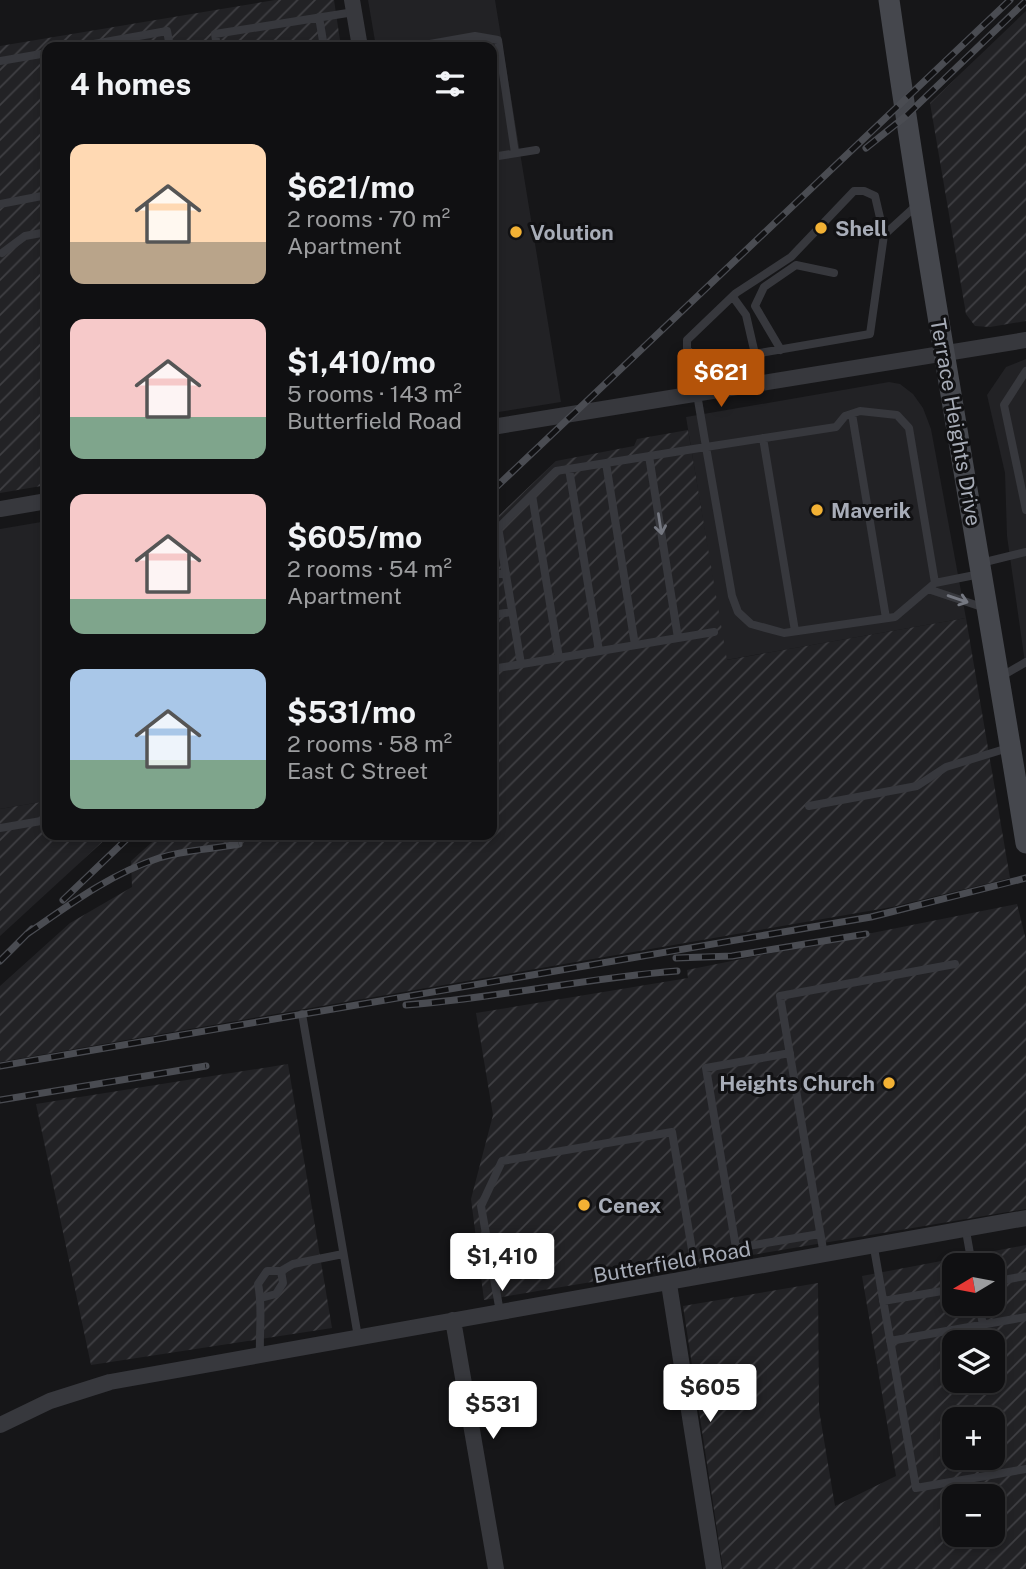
<!DOCTYPE html>
<meta charset="utf-8">
<style>
body{margin:0;font-family:"Public Sans",sans-serif;background:#1e1e20;color:#f1f3f6;height:100vh;display:flex;flex-direction:column;font-size:26px;white-space:nowrap}
*{box-sizing:border-box;margin:0}
p{font-size:23px;color:#9c9d9f}
.icon{flex:none;width:38px;height:38px;fill:none;stroke:currentColor;stroke-width:2;stroke-linecap:round;stroke-linejoin:round}
.map{position:relative;flex:1;overflow:hidden}
.details{position:absolute;left:42px;top:42px;width:455px;height:798px;display:flex;flex-direction:column;background:#101012;border-radius:14px;box-shadow:0 4px 10px #0003,0 0 0 2px #303032}
.details>*{flex:none}
.needle{width:46px;rotate:260deg}
.fabs{position:absolute;left:942px;top:1253px;display:grid;gap:14px}
.fabs a{display:grid;place-items:center;width:63px;height:63px;border-radius:14px;background:#101012;box-shadow:0 4px 10px #0003,0 0 0 2px #303032;font-size:35px}
.price{position:absolute;translate:-50% -60px;padding:0 16px;border-radius:7px;background:#fff;color:#222;font-size:23px;line-height:46px;filter:drop-shadow(0 2px 4px #0008)}
.price::after{content:'';position:absolute;left:50%;top:42px;width:21px;height:16px;margin-left:-10px;background:inherit;clip-path:polygon(0 0,100% 0,50% 100%)}
.price.current{background:#b45309;color:#fff}
ul{padding:0;list-style:none}
li{display:flex;align-items:center;gap:21px;height:175px;padding:0 28px}
li span{display:grid;place-items:center;flex:none;width:196px;height:140px;border-radius:14px;color:#555}
li>.icon{margin-inline-start:auto}
span .icon{width:84px;height:84px;fill:#fffc;stroke-width:1}
li b{font-size:30px}
h2{display:flex;justify-content:space-between;align-items:center;height:84px;padding:0 28px;font-size:30px}
.map>svg:first-child{display:block}
.built{fill:#222225}
.industrial{fill:url(#industrial-furrows);fill-rule:evenodd}
.lines{fill:none;stroke-linecap:round;stroke-linejoin:round}
.lane{stroke:#37383d;stroke-width:8}
.street{stroke:#37383d;stroke-width:16}
.secondary{stroke:#45474d;stroke-width:21}
.rail-casing{stroke:#4a4c52;stroke-width:7}
.rail{stroke:#111113;stroke-width:4.5;stroke-dasharray:13;stroke-linecap:butt}
.oneway{stroke:#757881}
.poi-dot{fill:#f2b134;stroke:#111113;stroke-width:2.5}
.labels{text-anchor:middle;dominant-baseline:central;stroke-width:6;stroke-linejoin:round;paint-order:stroke}
.poi-label{font-size:21px;font-weight:bold;fill:#a8adb8;stroke:#111113;text-anchor:start}
.street-label{font-size:21px;fill:#a8adb8;stroke:#111113}
</style>
<div class="map">
<svg width="1026" height="1569" viewBox="0 0 1026 1569">
<defs>
<pattern id="industrial-furrows" width="10" height="10" patternUnits="userSpaceOnUse" patternTransform="scale(1.75)"><rect width="10" height="10" fill="#222225"/><path d="M-1 1l2-2M0 10L10 0M9 11l2-2" fill="none" stroke="#3f3f43"/></pattern>
</defs>
<rect width="100%" height="100%" fill="#161618"/>
<path class="built" d="M368 0H495L561 402 492 413V47H376Z
M1026 359V670L1007 536 1005 473 987 395 1006 367Z
M889 382 900 384 913 394 923 408 931 429 966 618 726 660 686 417Z
M47 521V801L0 809V529Z"/>
<path class="industrial" d="M275 0H334L341 47H47V485L0 493V46Z
M1026 11V321L990 327 975 326 966 314 930 103Z
M688 430 727 660 966 618 1010 878 892 907 0 1062V986L70 923 132 887 131 861 160 835H492V522L556 461 634 446 637 439Z
M47 801V835H110L0 936V809Z
M1017 904 1026 940V1209L484 1300 471 1199 493 1115 476 1013 688 978 687 970Z
M288 1064 332 1328 91 1365 36 1104Z
M1026 1245V1569H723L683 1306 818 1283 819 1410 835 1506 896 1476 862 1276ZM954 1265H992V1304H954ZM954 1342H992V1381H954ZM954 1419H992V1458H954ZM954 1496H992V1535H954Z"/>
<g class="lines">
<path class="lane" d="M319 17 324 47
M77 47 167 31 170 47
M217 47 215 34 354 12
M413 47 475 36 498 40 515 153
M0 61 47 53
M492 157 536 150
M854 191H864L875 196 884 235 870 334 719 360 699 362 687 349V340L736 293 791 257Z
M0 204 47 195
M884 235 918 204
M2 253 25 236 47 232
M733 297 746 315 755 354
M781 350 755 306 764 287 796 265 834 273
M719 360 724 389
M1026 371 1004 405 1026 510
M860 411 897 415 909 428 935 583 895 617 784 633 751 624 738 612 732 596 706 447 836 427 845 416Z
M852 414 886 618
M763 438 795 631
M606 463 635 645
M569 469 599 651
M532 495 559 658
M498 527 521 664
M492 534 556 471 706 447 697 394
M981 563 1026 552
M492 575 506 573
M935 583 980 574
M928 589 985 608
M492 615 512 612
M678 638 714 632
M492 669 678 638 649 456
M1002 676 1026 662
M809 806 917 786 946 767 1008 748
M0 828 47 820
M302 1014 358 1337
M790 1053 706 1068 736 1248 820 1234
M966 1231 972 1265
M874 1248 916 1488 1026 1469
M824 1255 780 996 955 964
M992 1282 1026 1276
M261 1298 276 1294 283 1283 281 1271
M883 1301 954 1289
M979 1304 983 1325
M500 1312 481 1206 502 1161 672 1132 697 1279
M890 1341 1026 1317
M260 1354C259 1331 263 1306 258 1284L267 1271H281L293 1264 343 1254"/>
<path class="street" d="M352 0 360 47
M492 427 1026 340
M0 509 47 501
M669 1284 714 1569
M453 1320 496 1569
M0 1425 50 1401 110 1382 1026 1218"/>
<path class="secondary" d="M889 0C929 282 981 562 1026 843"/>
<g class="rail-casing">
<path id="rail" d="M866 148 906 116 1026 1
M492 491 1010 0
M63 900 131 835
M27 934C69 905 110 874 159 858 184 850 213 849 239 844
M676 958 732 956 866 934
M0 961 32 929
M406 1005C497 998 586 978 677 971
M0 1066 871 917 1026 878
M0 1100 206 1066"/>
</g>
<use href="#rail" class="rail"/>
</g>
<defs><path id="oneway-shaft" d="M-6 0H5M1.5-3L5.5 0L1.5 3" fill="none" stroke-width="1.6" stroke-linecap="round" stroke-linejoin="round" transform="scale(1.75)"/></defs>
<g class="oneway">
<use href="#oneway-shaft" transform="translate(660 524) rotate(81)"/>
<use href="#oneway-shaft" transform="translate(958 599) rotate(19)"/>
</g>
<g class="poi-dot">
<circle cx="821" cy="228" r="7"/>
<circle cx="516" cy="232" r="7"/>
<circle cx="817" cy="510" r="7"/>
<circle cx="889" cy="1083" r="7"/>
<circle cx="584" cy="1205" r="7"/>
</g>
<g class="labels">
<g class="poi-label">
<text x="835" y="228">Shell</text>
<text x="530" y="232">Volution</text>
<text x="831" y="510">Maverik</text>
<text x="875" y="1083" text-anchor="end">Heights Church</text>
<text x="598" y="1205">Cenex</text>
</g>
<g class="street-label">
<text transform="translate(956 422) rotate(80)">Terrace Heights Drive</text>
<text transform="translate(672 1262) rotate(-10)">Butterfield Road</text>
</g>
</g>
</svg>
<div class="fabs">
<a><svg class="needle" viewBox="-14 -14 28 28"><path d="M0-13l5 13h-10z" fill="#e53935"/><path d="M0 13l5-13h-10z" fill="#9c9d9f"/></svg></a>
<a><svg class="icon" aria-label="layers" viewBox="0 0 24 24"><path d="M12 4l9 5-9 5-9-5zM3 14l9 5 9-5"/></svg></a>
<a>+</a>
<a>−</a>
</div>
<b class="price current" style="left:721px;top:409px">$621</b>
<b class="price" style="left:502px;top:1293px">$1,410</b>
<b class="price" style="left:710px;top:1424px">$605</b>
<b class="price" style="left:493px;top:1441px">$531</b>
<section class="details">
<h2>4 homes<svg class="icon" aria-label="filters" viewBox="0 0 24 24"><path d="M4 7h16M4 17h16"/><circle cx="9" cy="7" r="2"/><circle cx="15" cy="17" r="2"/></svg></h2>
<ul>
<li><span style="background:linear-gradient(#ffd9b3 70%,#b9a48a 0)"><svg class="icon" aria-label="home" viewBox="0 0 24 24"><path d="M3 11l9-7 9 7M6 9v11h12V9"/></svg></span><div><b>$621/mo</b><p>2 rooms · 70 m²</p><p>Apartment</p></div></li>
<li><span style="background:linear-gradient(#f6c9c9 70%,#7fa58c 0)"><svg class="icon" aria-label="home" viewBox="0 0 24 24"><path d="M3 11l9-7 9 7M6 9v11h12V9"/></svg></span><div><b>$1,410/mo</b><p>5 rooms · 143 m²</p><p>Butterfield Road</p></div></li>
<li><span style="background:linear-gradient(#f6c9c9 75%,#7fa58c 0)"><svg class="icon" aria-label="home" viewBox="0 0 24 24"><path d="M3 11l9-7 9 7M6 9v11h12V9"/></svg></span><div><b>$605/mo</b><p>2 rooms · 54 m²</p><p>Apartment</p></div></li>
<li><span style="background:linear-gradient(#a9c7e8 65%,#7fa58c 0)"><svg class="icon" aria-label="home" viewBox="0 0 24 24"><path d="M3 11l9-7 9 7M6 9v11h12V9"/></svg></span><div><b>$531/mo</b><p>2 rooms · 58 m²</p><p>East C Street</p></div></li>
</ul>
</section>
</div>
